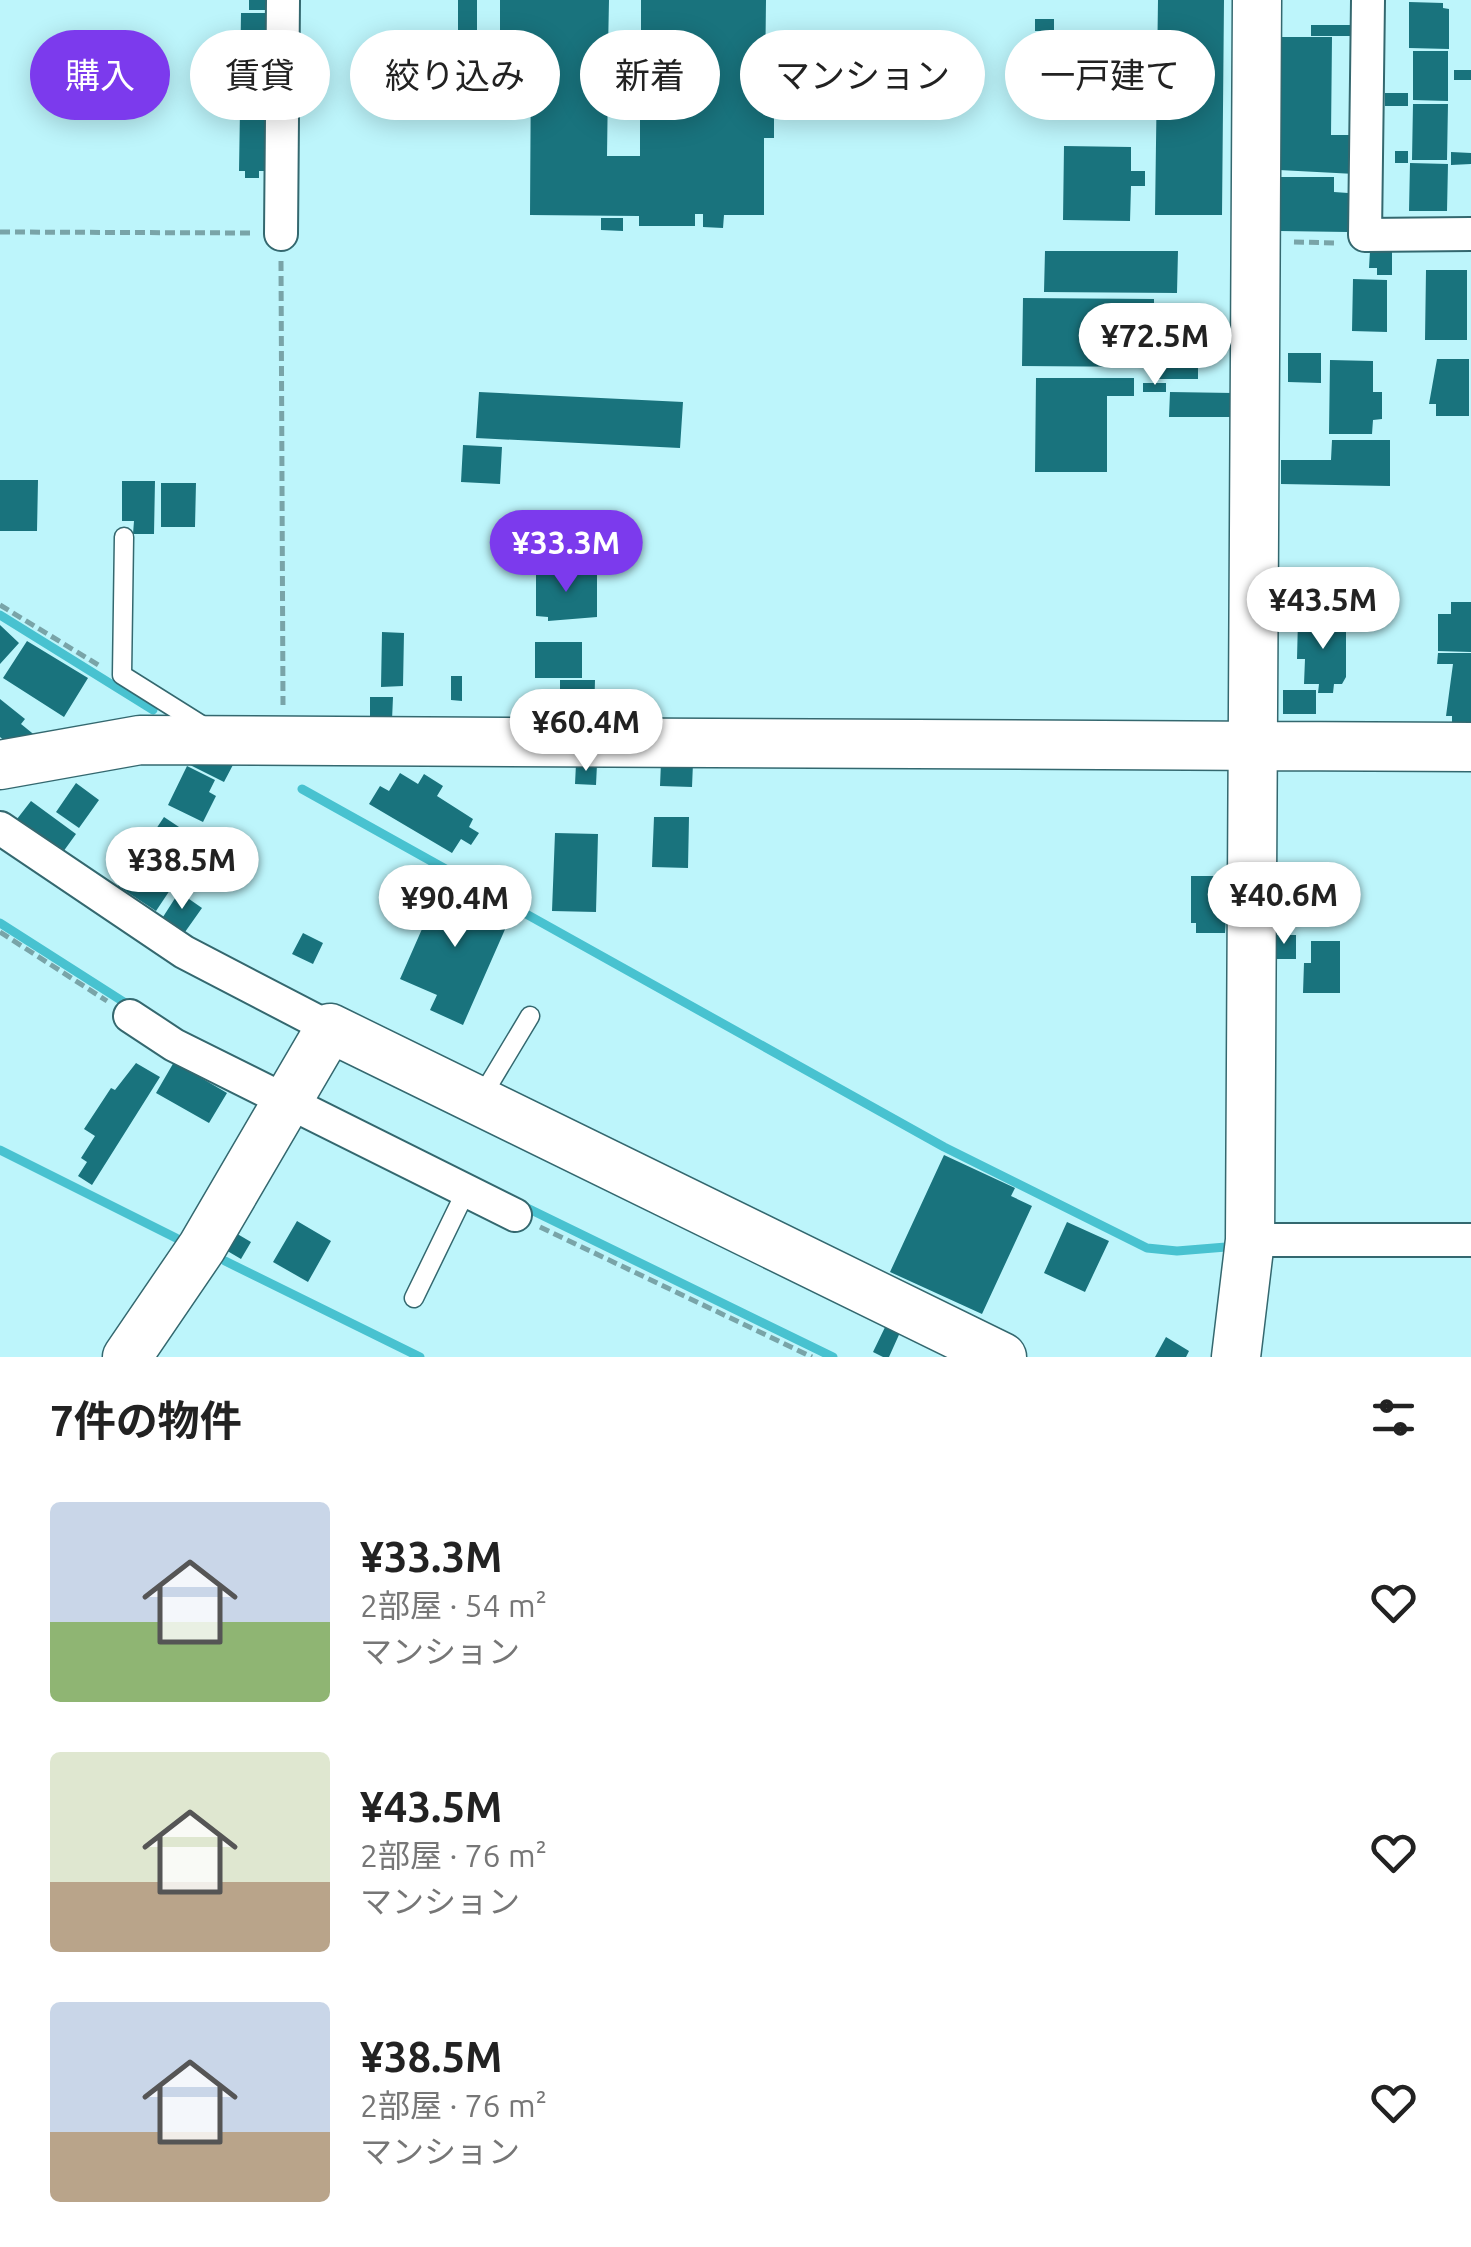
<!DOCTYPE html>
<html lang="ja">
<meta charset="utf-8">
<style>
body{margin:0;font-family:Ubuntu,"Noto Sans JP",sans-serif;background:#f2f2f2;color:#222;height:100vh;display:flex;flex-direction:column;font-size:38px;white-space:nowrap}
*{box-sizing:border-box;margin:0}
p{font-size:32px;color:#767676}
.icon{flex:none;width:55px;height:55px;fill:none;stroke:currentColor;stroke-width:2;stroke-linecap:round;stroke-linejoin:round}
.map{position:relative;height:1357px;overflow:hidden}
.drawer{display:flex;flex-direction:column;background:#fff;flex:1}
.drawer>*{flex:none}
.top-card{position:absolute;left:30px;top:30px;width:1412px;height:90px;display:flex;gap:20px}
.price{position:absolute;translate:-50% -85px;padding:0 22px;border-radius:35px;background:#fff;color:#222;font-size:32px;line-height:65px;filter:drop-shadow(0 2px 5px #0008)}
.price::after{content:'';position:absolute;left:50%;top:60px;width:30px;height:22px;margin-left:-15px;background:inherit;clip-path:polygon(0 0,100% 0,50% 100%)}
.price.on{background:#7c3aed;color:#fff}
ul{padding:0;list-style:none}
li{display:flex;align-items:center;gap:30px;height:250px;padding:0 50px}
li span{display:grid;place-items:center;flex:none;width:280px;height:200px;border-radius:10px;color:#555}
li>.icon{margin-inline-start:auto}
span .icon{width:120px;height:120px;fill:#fffc;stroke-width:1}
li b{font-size:42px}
h2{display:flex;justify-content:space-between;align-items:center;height:120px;padding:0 50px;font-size:42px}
.tag{padding:0 35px;border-radius:45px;background:#fff;box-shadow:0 5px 25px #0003;font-size:35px;line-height:90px}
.tag.on{background:#7c3aed;color:#fff}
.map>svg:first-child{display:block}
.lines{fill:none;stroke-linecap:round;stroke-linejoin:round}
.stream{stroke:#48c2d0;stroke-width:9}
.building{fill:#19737d;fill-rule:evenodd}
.lane-casing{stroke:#34686f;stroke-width:21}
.street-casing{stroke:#34686f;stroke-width:36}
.secondary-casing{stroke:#34686f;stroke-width:51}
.path{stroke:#79a4a8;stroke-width:5;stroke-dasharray:10 5;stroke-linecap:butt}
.lane{stroke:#fff;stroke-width:18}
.street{stroke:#fff;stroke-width:32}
.secondary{stroke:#fff;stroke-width:48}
</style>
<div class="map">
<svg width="1471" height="1357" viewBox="0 0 1471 1357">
<rect width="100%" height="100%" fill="#bdf5fb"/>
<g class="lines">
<path class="stream" d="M0 615 153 710
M302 789 944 1147 1147 1248 1177 1251 1226 1247
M0 923 130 1006
M0 1150 176 1238
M521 1205 833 1357
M225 1261 420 1357"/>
</g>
<path class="building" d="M249 0H275V10H249Z
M458 0H477V30H458Z
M500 0H609L608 50H641V0H766L765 83H774V138H764V215H724L723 228 703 227V214H695V226H639V216L530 215 531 53H500ZM608 83 640 84V156H607Z
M1158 0H1224L1222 215H1155Z
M1409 2 1443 3V8L1449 9V49L1409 48Z
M241 13H269L272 84H240Z
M1035 19H1054V31H1035Z
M1311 25H1355V36H1311Z
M458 34H484L483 48H458Z
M1281 37H1332L1331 135H1355V174L1279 170Z
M1413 51H1448V101L1413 100Z
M1454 70H1471V80H1454Z
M1385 93H1408V106H1385Z
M255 98H267L274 171H259V178H245V171H239L240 109H255Z
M1413 104H1448L1447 160H1412Z
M1064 146 1131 147V171H1145V186H1131L1130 221 1063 220Z
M1395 151H1408V163H1395Z
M1451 152 1471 153V164L1451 165Z
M1410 163 1448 164 1447 211H1409Z
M1280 177H1334V192L1348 193V232L1280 231Z
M601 218H623V231L601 230Z
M1045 251H1178L1177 293 1044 292Z
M1370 251H1392V275H1377V268H1369Z
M1426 270H1467V340H1425Z
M1353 279 1387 280V332L1352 331Z
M1023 298 1154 299V317H1170L1169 351H1198V379H1155V367L1022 366Z
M1288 353H1321V383L1288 382Z
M1437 359H1469V416H1436V404H1429Z
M1330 360 1373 361V392H1382V419L1373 420 1372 434H1329Z
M1036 378H1134V396H1107V472H1035Z
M1143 383H1166V392H1143Z
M479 392 683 402 680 448 476 438Z
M1170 392 1233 393V417H1169Z
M1332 440H1390V486L1281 484V460H1331Z
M463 445 502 447 500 484 461 482Z
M0 480H38L37 531H0Z
M122 481H155L154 534H133L134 521H122Z
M161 483H196L195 527H161Z
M541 538H595L594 559H541Z
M536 572H597V617L548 621V617L536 616Z
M1451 602H1471V652L1438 651V614H1451Z
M1298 619H1346V677L1342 684H1334L1333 693H1318L1319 684H1304L1305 659H1297Z
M0 625 19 643 0 664Z
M382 632 404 633 403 686 381 687Z
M27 641 88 678 64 717 3 678Z
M535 642H582V678H535Z
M1438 653H1471V730H1452V716H1446L1453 664H1437Z
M451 676H462V701L451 700Z
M560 680H595L594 718H560Z
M1283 690H1316V714H1283Z
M370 697H393L392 720H370Z
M0 699 25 719 21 724 37 737 7 743 0 737Z
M235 761 224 782 186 763Z
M661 762 693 763 692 787 660 786Z
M576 764H597L596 785 575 784Z
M187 766 215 780 209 792 216 796 203 822 168 805Z
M400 773 418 784 424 774 443 786 437 796 473 819 469 827 479 833 471 845 461 839 452 853 369 804 380 786 389 791Z
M76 783 99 800 79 828 56 812Z
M31 801 76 834 63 852 17 819Z
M164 817 194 837 176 873 172 870 166 878 174 884 156 911 118 886Z
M654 817H689L688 868 652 867Z
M555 833 598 834 596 912 552 911Z
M1191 876H1229L1225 933H1196V923H1191Z
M444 879 480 895 477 903 510 918 463 1025 430 1010 437 995 400 979Z
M1280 891H1302V910H1280Z
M179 892 202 908 185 932 163 917Z
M303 933 323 943 313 964 292 954Z
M1273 935H1296V959H1273Z
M1311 941H1340V993H1303L1304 963H1311Z
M174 1062 227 1093 209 1123 156 1093Z
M136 1063 160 1077 92 1185 78 1176 87 1162 81 1158 95 1136 84 1129 111 1088 115 1090Z
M944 1155 1015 1188 1011 1196 1032 1206 982 1314 890 1272Z
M297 1221 331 1241 308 1282 273 1262Z
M1067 1222 1109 1241 1085 1292 1044 1273Z
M234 1232 251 1242 241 1259 224 1249Z
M888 1321 902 1328 889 1357H883L873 1352Z
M1166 1337 1189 1351 1186 1357H1155Z"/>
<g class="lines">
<g class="lane-casing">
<path id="lane" d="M124 537 122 675 208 729
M479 1101 530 1016
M414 1298 466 1191"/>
</g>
<g class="street-casing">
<path id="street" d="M1368 0 1365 235 1471 234
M281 234 283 0
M0 828 184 952 330 1028
M130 1016 174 1045 515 1215
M1250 1240H1471"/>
</g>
<g class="secondary-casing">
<path id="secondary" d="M0 765 140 740 1471 747
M127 1357 202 1247 330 1028 1002 1357
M1236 1357 1250 1240 1257 0"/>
</g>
<path class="path" d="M0 232 252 233
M1294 242 1338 243
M281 261 283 705
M0 605 100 666
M0 932 107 1001
M540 1227 812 1357"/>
<use href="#lane" class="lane"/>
<use href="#street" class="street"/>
<use href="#secondary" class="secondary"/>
</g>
</svg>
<b class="price" style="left:1155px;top:388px">¥72.5M</b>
<b class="price on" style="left:566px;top:595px">¥33.3M</b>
<b class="price" style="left:1323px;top:652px">¥43.5M</b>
<b class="price" style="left:586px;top:774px">¥60.4M</b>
<b class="price" style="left:182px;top:912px">¥38.5M</b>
<b class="price" style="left:1284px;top:947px">¥40.6M</b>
<b class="price" style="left:455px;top:950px">¥90.4M</b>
<div class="top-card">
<a class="tag on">購入</a>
<a class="tag">賃貸</a>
<a class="tag">絞り込み</a>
<a class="tag">新着</a>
<a class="tag">マンション</a>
<a class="tag">一戸建て</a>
</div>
</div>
<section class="drawer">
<h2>7件の物件<svg class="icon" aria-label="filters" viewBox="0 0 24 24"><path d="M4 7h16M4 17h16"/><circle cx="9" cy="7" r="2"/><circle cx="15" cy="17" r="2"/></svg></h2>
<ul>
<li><span style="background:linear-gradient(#c9d6e8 60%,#8fb573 0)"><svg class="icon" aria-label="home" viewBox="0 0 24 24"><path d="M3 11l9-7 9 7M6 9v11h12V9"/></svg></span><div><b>¥33.3M</b><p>2部屋 · 54 m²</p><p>マンション</p></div><svg class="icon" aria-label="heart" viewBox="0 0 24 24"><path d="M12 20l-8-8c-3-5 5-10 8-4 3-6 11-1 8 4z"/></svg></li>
<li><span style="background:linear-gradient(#dfe7d0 65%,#b9a48a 0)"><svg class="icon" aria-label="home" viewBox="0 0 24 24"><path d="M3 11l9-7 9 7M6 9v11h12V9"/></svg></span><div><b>¥43.5M</b><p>2部屋 · 76 m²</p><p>マンション</p></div><svg class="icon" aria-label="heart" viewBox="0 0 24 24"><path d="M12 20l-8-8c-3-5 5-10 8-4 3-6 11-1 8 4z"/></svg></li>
<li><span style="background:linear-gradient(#c9d6e8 65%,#b9a48a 0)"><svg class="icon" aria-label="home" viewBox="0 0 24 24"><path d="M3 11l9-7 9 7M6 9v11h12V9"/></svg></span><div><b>¥38.5M</b><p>2部屋 · 76 m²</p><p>マンション</p></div><svg class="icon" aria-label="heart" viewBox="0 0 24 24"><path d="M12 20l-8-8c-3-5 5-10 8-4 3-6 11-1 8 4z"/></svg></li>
</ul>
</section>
